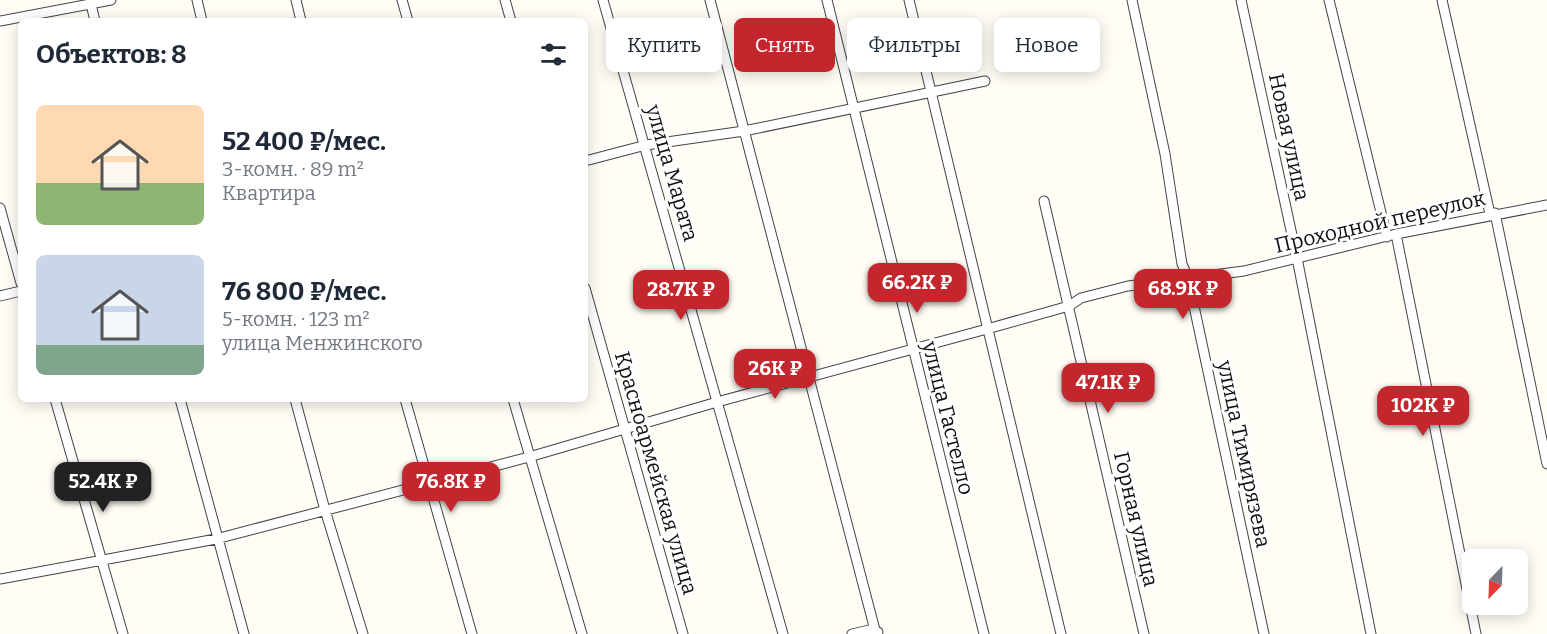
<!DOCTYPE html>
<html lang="ru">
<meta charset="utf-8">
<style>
body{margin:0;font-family:Bitter,serif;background:#f6f6f7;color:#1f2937;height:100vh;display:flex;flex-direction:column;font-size:22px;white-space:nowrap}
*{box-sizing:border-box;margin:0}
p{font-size:20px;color:#747a83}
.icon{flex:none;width:33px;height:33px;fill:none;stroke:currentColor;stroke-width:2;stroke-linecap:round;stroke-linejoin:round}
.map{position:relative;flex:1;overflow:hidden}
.drawer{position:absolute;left:18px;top:18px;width:570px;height:384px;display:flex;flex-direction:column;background:#fff;border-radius:9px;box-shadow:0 3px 15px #0003}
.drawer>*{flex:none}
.guide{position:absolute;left:606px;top:18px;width:570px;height:54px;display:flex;gap:12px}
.needle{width:39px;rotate:203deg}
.buttons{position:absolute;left:1462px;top:549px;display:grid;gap:12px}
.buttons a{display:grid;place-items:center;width:66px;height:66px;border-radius:9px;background:#fff;box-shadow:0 3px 15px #0003;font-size:30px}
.price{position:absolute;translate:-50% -51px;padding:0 14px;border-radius:12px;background:#c4262e;color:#fff;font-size:20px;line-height:39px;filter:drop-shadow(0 2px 3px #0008)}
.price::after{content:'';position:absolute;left:50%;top:36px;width:18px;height:14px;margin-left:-9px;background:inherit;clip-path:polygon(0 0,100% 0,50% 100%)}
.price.active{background:#222;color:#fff}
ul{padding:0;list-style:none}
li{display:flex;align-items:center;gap:18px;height:150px;padding:0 18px}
li span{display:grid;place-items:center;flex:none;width:168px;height:120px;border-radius:9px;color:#555}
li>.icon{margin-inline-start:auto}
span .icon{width:72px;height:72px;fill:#fffc;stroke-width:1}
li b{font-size:26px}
h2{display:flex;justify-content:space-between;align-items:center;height:72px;padding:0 18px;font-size:26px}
.pill{padding:0 21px;border-radius:9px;background:#fff;box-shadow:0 3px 15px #0003;font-size:21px;line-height:54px}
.pill.active{background:#c4262e;color:#fff}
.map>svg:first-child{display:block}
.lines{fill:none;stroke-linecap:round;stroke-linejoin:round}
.minor-casing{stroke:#444;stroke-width:11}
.minor{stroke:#fff;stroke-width:9}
.labels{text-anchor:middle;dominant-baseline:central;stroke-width:6;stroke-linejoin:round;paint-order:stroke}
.street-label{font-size:21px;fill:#111;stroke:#fff}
</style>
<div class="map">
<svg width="1547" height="634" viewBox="0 0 1547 634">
<rect width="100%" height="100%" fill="#fffdf5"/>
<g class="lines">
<g class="minor-casing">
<path id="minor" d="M90 0 95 21
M197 0 202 21
M296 0 301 21
M402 0 408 21
M505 0 511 21
M603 0 783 634
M710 0 876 634
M827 0 984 634
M909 0 1061 634
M1132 0 1165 154 1182 264 1188 278 1264 634
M1241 0 1297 258 1371 634
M1329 0 1387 237
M1442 0 1490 214
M0 21 111 0
M585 161 646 145 744 131 985 81
M1044 201 1144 634
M0 208 21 283
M1495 213 1547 464
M1396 234 1476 634
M585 288 683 634
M0 296 21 291
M55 399 123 634
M180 399 244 634
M295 399 325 510 363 634
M405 399 472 634
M513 399 582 634
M0 579 216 539 529 457 717 402 987 329 1069 306 1081 298 1128 286 1244 271 1396 234 1547 205
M852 634 874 629 878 632"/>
</g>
<use href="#minor" class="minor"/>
</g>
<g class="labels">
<g class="street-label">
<text transform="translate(1289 137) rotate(78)">Новая улица</text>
<text transform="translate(672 173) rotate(74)">улица Марата</text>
<text transform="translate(1380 222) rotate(-13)">Проходной переулок</text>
<text transform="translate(948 418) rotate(76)">улица Гастелло</text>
<text transform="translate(1244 454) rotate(78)">улица Тимирязева</text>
<text transform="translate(656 473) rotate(74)">Красноармейская улица</text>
<text transform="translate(1136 519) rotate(77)">Горная улица</text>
</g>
</g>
</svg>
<div class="buttons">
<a><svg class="needle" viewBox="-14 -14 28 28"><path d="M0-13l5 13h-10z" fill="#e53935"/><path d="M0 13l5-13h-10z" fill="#747a83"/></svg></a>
</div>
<b class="price" style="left:917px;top:314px">66.2K ₽</b>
<b class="price" style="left:1183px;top:320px">68.9K ₽</b>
<b class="price" style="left:681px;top:321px">28.7K ₽</b>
<b class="price" style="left:775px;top:400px">26K ₽</b>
<b class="price" style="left:1108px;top:414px">47.1K ₽</b>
<b class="price" style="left:1423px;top:437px">102K ₽</b>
<b class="price active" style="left:103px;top:513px">52.4K ₽</b>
<b class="price" style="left:451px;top:513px">76.8K ₽</b>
<div class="guide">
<a class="pill">Купить</a>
<a class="pill active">Снять</a>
<a class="pill">Фильтры</a>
<a class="pill">Новое</a>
</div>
<section class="drawer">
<h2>Объектов: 8<svg class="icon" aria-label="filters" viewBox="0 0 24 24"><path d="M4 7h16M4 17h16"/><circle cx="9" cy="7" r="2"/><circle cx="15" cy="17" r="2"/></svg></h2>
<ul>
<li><span style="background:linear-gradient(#ffd9b3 65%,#8fb573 0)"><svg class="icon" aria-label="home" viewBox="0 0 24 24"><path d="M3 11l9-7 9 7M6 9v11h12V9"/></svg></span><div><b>52 400 ₽/мес.</b><p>3-комн. · 89 m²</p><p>Квартира</p></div></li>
<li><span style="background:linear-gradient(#c9d6e8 75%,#7fa58c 0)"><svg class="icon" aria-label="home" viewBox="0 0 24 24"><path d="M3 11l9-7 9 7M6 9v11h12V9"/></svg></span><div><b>76 800 ₽/мес.</b><p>5-комн. · 123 m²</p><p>улица Менжинского</p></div></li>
</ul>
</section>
</div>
